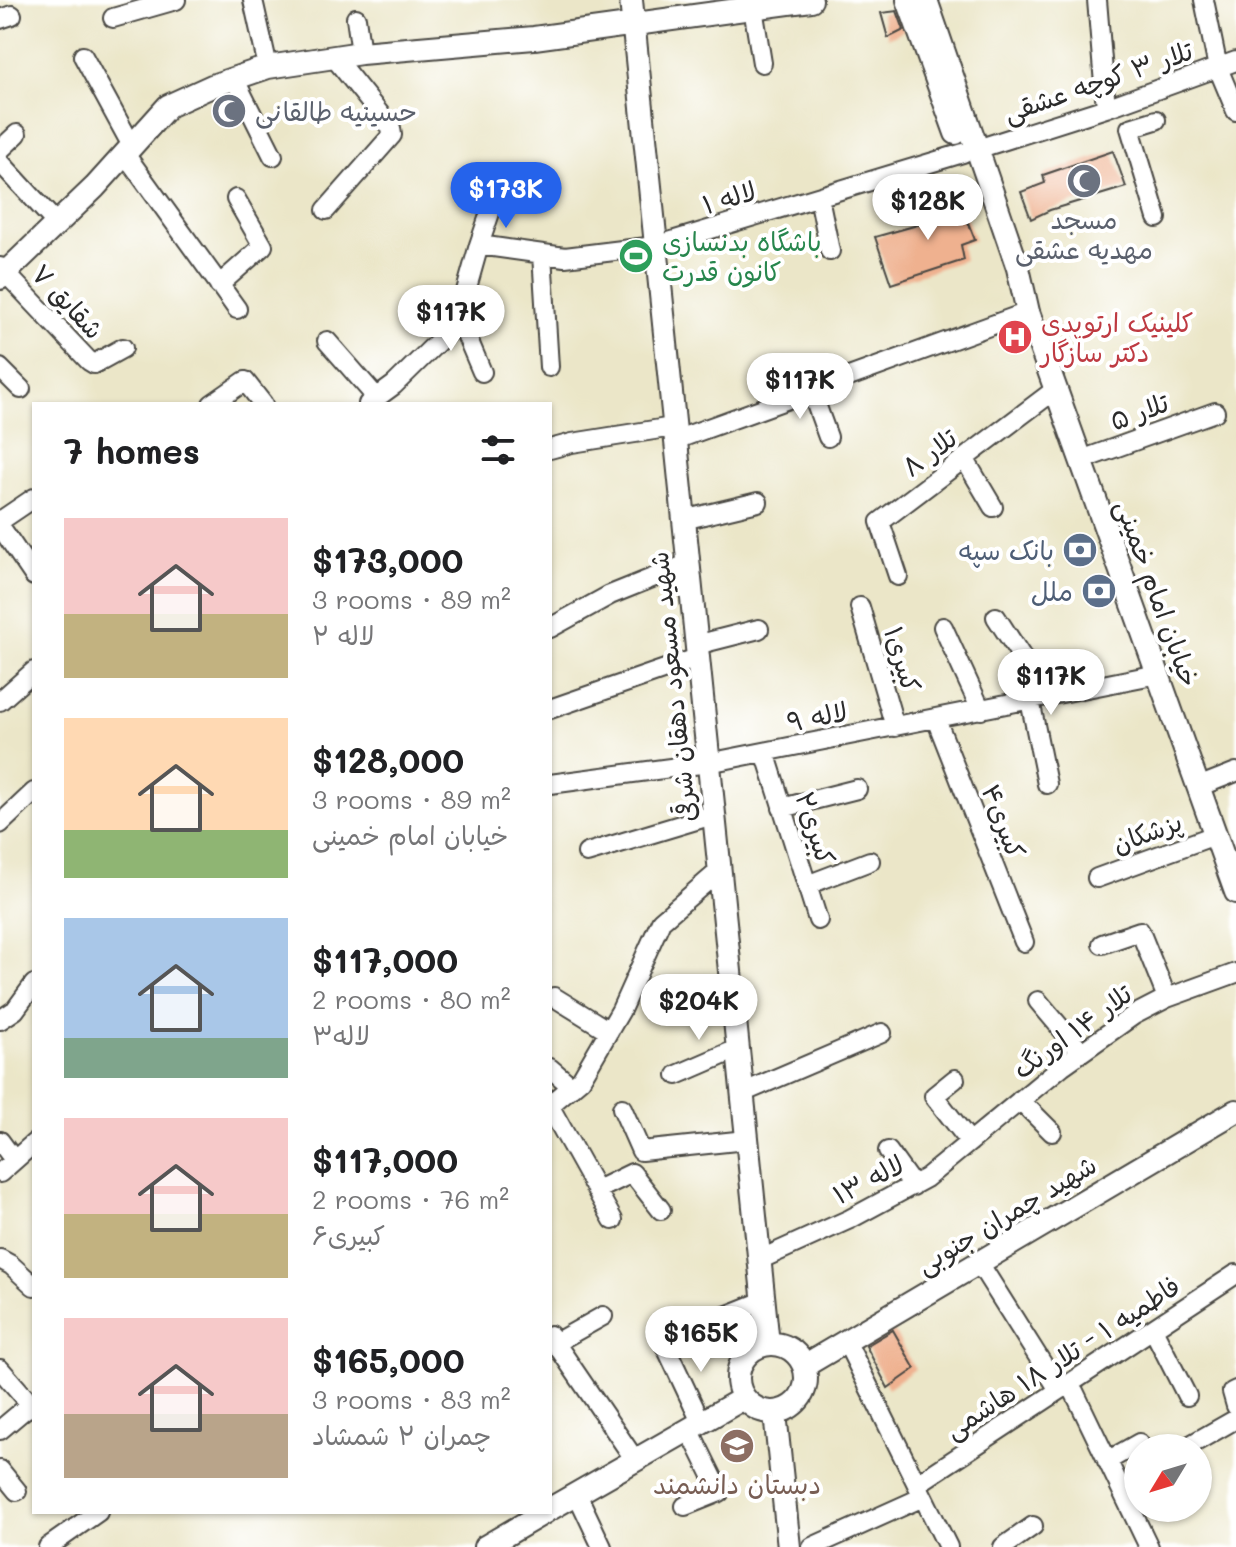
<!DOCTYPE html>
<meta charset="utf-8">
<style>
body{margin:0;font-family:Mali,"Playpen Sans Arabic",sans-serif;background:#f6f6f6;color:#202124;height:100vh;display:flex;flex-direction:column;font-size:30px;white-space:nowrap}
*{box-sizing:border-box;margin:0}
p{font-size:26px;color:#757577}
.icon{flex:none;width:44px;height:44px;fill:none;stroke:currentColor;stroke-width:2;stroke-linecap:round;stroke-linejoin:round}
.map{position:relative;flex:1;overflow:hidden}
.panel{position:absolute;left:32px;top:402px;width:520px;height:1112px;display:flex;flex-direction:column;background:#fff;border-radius:0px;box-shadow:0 2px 6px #0004}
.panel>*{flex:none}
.needle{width:52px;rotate:232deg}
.controls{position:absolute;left:1124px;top:1434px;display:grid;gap:16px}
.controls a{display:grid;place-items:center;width:88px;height:88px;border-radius:50%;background:#fff;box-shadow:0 2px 6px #0004;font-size:40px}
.price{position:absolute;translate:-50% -68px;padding:0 18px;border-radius:28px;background:#fff;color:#222;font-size:26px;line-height:52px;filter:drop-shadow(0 2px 4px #0008)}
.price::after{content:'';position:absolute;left:50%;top:48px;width:24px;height:18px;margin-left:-12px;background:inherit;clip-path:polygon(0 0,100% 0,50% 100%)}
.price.active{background:#2563eb;color:#fff}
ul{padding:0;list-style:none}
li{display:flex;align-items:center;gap:24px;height:200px;padding:0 32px}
li span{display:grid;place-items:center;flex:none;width:224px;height:160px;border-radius:0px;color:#555}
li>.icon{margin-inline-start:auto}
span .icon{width:96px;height:96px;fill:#fffc;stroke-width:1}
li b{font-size:34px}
h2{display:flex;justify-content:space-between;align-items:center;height:96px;padding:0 32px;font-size:34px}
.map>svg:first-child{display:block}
.building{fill:#efb18f}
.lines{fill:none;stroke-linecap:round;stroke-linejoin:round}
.minor-casing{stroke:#484743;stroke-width:22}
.major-casing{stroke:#484743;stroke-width:26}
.minor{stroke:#fff;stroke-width:18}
.major{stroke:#fff;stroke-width:22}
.labels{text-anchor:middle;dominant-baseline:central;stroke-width:8;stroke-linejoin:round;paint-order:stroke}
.street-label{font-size:26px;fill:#2b2b2b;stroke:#fff}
.worship-label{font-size:26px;fill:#5b616d;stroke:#fff;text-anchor:start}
.leisure-label{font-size:26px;fill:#27864d;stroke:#fff;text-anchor:start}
.health-label{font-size:26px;fill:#be3a42;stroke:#fff;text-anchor:start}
.service-label{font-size:26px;fill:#4e5e75;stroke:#fff;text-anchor:end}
.education-label{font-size:26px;fill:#785e54;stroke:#fff}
</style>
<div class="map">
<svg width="1236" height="1547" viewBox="0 0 1236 1547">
<rect width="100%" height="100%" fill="#fff"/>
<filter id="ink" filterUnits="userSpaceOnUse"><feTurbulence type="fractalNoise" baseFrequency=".0125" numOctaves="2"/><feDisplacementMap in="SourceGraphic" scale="16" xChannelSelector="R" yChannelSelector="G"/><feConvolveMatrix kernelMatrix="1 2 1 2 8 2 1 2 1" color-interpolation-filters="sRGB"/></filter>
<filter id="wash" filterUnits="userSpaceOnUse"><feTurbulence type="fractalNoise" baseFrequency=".006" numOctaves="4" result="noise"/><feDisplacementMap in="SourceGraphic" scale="32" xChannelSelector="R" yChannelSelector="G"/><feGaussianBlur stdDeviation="1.8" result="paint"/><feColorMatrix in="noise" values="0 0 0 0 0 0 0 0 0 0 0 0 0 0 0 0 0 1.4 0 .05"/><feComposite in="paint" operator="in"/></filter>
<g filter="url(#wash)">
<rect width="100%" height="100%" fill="#ebe6c8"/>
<g id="blocks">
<path class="building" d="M897 11 904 30 888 38 881 13Z
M1113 151 1126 187 1050 210 1031 219 1021 192 1045 183 1043 175Z
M960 183 970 207 963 210 975 240 961 245 964 260 891 284 875 237 953 215 945 186Z
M893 1330 915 1369 888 1388 866 1346Z"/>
</g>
</g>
<g filter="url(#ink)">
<use href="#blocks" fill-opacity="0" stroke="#484743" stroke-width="2"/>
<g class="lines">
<g class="minor-casing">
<path id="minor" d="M253 0 268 67
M1097 0 1106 108
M1204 0 1218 68 1236 111
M753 8 762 63
M113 18 176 0
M356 18 361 53
M0 19 12 15
M83 56 132 146
M234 78 273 156
M1156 120 1130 128 1157 218
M977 149 1106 108 1236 61
M0 150 17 134
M125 154 237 309
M0 162 57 224
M819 197 830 251
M326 210 392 135 391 128 334 57
M479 245 565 257 655 246 963 153
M542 254 549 367
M0 267 89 361 94 364 123 348
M219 285 263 246 236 199
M459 318 482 372
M327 341 377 398
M0 368 21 389
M811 390 828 437
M212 404 245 381 263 404
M368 404 394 385 457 323 479 245 494 201
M675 440 1028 312
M550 449 572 443 673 427
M964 458 993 507
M1081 460 1215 412
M683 520 758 502
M0 521 34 498
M0 526 34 576
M898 576 880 522 1056 389
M860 607 895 727
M996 617 1048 697
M943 627 981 710
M550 628 610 595 687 564
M696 645 759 629
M1030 700 1047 784
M0 701 34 671
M550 709 697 658
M936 719 1024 942
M765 752 818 920
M550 784 708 763 1158 674
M1198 787 1236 772
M782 808 857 789
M0 824 34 792
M587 853 713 815
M1097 878 1215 835
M807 885 870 861
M1102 944 1140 931 1167 998
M554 997 609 1031
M1038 1001 1081 1052
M0 1020 15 1010 34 984
M550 1068 572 1087
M677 1075 737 1049
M955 1079 934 1096 970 1142
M742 1093 882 1033
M1020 1100 1052 1132
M550 1105 581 1079 621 1010 661 921 719 871
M550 1107 613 1220
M622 1108 641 1151 746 1140
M0 1141 14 1160
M888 1151 913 1186
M0 1173 34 1143
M597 1190 632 1173 661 1210
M0 1259 11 1265 34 1286
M759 1260 850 1219 926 1178 1062 1066 1134 1015 1167 998 1236 973
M979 1263 1059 1390
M708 1323 763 1301
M1153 1329 1187 1396
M550 1335 635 1460
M846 1341 948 1547
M555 1343 603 1316
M664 1343 701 1422
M0 1369 34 1408
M1070 1383 1149 1547
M1236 1390 1232 1392 1236 1406
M0 1430 31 1404
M1185 1448 1236 1419
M1107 1461 1139 1443
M0 1470 17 1491
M917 1484 1236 1274
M577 1494 602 1547
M685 1506 720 1492 689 1429
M48 1547 98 1512
M812 1547 923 1497
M1003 1547 1033 1526"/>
</g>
<g class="major-casing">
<path id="major" d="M631 0 768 1344
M908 0 956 133
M926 0 1018 268 1028 312 1236 892
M0 278 95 187 168 106 212 86 268 67 361 53 534 38 811 0
M738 1378a34 34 0 1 1 68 0a34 34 0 1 1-68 0Z
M804 1366 1236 1111
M775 1413 789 1547
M550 1509 744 1398
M485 1547 545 1512"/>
</g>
<use href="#minor" class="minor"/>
<use href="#major" class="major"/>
</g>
</g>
<defs>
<g id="mosque-disc" transform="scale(1.8)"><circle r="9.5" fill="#6b7280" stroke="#fff"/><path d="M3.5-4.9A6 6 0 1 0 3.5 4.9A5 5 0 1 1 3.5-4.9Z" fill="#fff"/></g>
<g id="stadium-disc" transform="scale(1.8)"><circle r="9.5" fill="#2e9e5b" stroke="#fff"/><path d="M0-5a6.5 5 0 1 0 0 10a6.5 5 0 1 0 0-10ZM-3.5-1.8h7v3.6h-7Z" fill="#fff"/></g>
<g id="hospital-disc" transform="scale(1.8)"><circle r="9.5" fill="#e0444e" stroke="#fff"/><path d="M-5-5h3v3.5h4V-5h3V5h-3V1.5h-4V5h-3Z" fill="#fff"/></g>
<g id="bank-disc" transform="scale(1.8)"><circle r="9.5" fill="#5c6f8a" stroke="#fff"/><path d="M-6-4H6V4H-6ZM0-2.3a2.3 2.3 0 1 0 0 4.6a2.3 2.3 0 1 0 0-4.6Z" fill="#fff"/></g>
<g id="school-disc" transform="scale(1.8)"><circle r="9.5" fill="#8d6e63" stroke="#fff"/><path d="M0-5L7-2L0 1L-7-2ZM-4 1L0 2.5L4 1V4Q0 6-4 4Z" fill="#fff"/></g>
</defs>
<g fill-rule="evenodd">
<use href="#mosque-disc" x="229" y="111"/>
<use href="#mosque-disc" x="1084" y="181"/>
<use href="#stadium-disc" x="636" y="256"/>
<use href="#hospital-disc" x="1015" y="337"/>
<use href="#bank-disc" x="1080" y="550"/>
<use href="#bank-disc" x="1099" y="591"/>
<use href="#school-disc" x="737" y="1446"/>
</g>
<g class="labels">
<g class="street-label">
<text transform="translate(1098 81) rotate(-19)">تلار ۳ کوچه عشقی</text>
<text transform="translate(729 197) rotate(-17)">لاله ۱</text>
<text transform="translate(68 301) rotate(47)">شقایق ۷</text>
<text transform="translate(1139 411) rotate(-20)">تلار ۵</text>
<text transform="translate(929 452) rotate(-37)">تلار ۸</text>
<text transform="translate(1158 593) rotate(70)">خیابان امام خمینی</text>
<text transform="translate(903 659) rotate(73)">کبیری۱</text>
<text transform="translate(672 687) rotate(-96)">شهید مسعود دهقان شرقی</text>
<text transform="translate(817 716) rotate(-11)">لاله ۹</text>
<text transform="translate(1004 821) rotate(69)">کبیری۴</text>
<text transform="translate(816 828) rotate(72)">کبیری۲</text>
<text transform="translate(1147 832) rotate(-20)">پزشکان</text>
<text transform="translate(1072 1031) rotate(-36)">تلار ۱۴ اورنگ</text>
<text transform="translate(868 1179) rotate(-27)">لاله ۱۳</text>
<text transform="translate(1006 1214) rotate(-31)">شهید چمران جنوبی</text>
<text transform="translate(1062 1357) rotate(-33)">فاطمیه ۱ - تلار ۱۸ هاشمی</text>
</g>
<g class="worship-label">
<text x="255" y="111">حسینیه طالقانی</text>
<text x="1084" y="219" text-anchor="middle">مسجد<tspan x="1084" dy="30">مهدیه عشقی</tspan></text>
</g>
<g class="leisure-label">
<text x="662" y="241">باشگاه بدنسازی<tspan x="662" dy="30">کانون قدرت</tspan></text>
</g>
<g class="health-label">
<text x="1041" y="322">کلینیک ارتوپدی<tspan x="1041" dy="30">دکتر سازگار</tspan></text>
</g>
<g class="service-label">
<text x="1054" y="550">بانک سپه</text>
<text x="1073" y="591">ملل</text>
</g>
<g class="education-label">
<text x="737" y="1484">دبستان دانشمند</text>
</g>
</g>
</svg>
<div class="controls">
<a><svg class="needle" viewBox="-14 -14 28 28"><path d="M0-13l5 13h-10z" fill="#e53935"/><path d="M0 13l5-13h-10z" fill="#757577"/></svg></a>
</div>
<b class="price active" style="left:506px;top:230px">$173K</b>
<b class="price" style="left:928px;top:242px">$128K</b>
<b class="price" style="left:451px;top:353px">$117K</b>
<b class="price" style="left:800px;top:421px">$117K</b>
<b class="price" style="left:1051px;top:717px">$117K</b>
<b class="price" style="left:699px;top:1042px">$204K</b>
<b class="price" style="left:701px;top:1374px">$165K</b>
<section class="panel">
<h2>7 homes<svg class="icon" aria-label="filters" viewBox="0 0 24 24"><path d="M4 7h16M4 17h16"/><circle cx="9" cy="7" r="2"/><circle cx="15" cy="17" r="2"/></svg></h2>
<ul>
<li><span style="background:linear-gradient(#f6c9c9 60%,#c2b280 0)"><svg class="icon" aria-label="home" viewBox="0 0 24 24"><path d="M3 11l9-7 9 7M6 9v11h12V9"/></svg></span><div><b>$173,000</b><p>3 rooms · 89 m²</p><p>لاله ۲</p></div></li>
<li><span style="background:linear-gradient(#ffd9b3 70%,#8fb573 0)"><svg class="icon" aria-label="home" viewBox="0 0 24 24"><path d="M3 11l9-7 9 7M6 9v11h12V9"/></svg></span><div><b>$128,000</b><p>3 rooms · 89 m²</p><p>خیابان امام خمینی</p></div></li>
<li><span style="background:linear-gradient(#a9c7e8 75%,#7fa58c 0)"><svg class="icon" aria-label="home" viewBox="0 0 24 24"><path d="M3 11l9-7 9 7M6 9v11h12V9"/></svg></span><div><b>$117,000</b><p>2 rooms · 80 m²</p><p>لاله۳</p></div></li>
<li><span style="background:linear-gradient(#f6c9c9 60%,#c2b280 0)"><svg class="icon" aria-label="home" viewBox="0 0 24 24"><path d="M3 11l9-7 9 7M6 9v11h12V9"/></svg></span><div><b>$117,000</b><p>2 rooms · 76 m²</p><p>کبیری۶</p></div></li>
<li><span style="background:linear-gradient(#f6c9c9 60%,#b9a48a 0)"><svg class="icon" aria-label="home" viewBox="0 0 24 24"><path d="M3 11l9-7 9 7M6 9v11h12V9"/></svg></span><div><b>$165,000</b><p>3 rooms · 83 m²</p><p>چمران ۲ شمشاد</p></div></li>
</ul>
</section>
</div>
